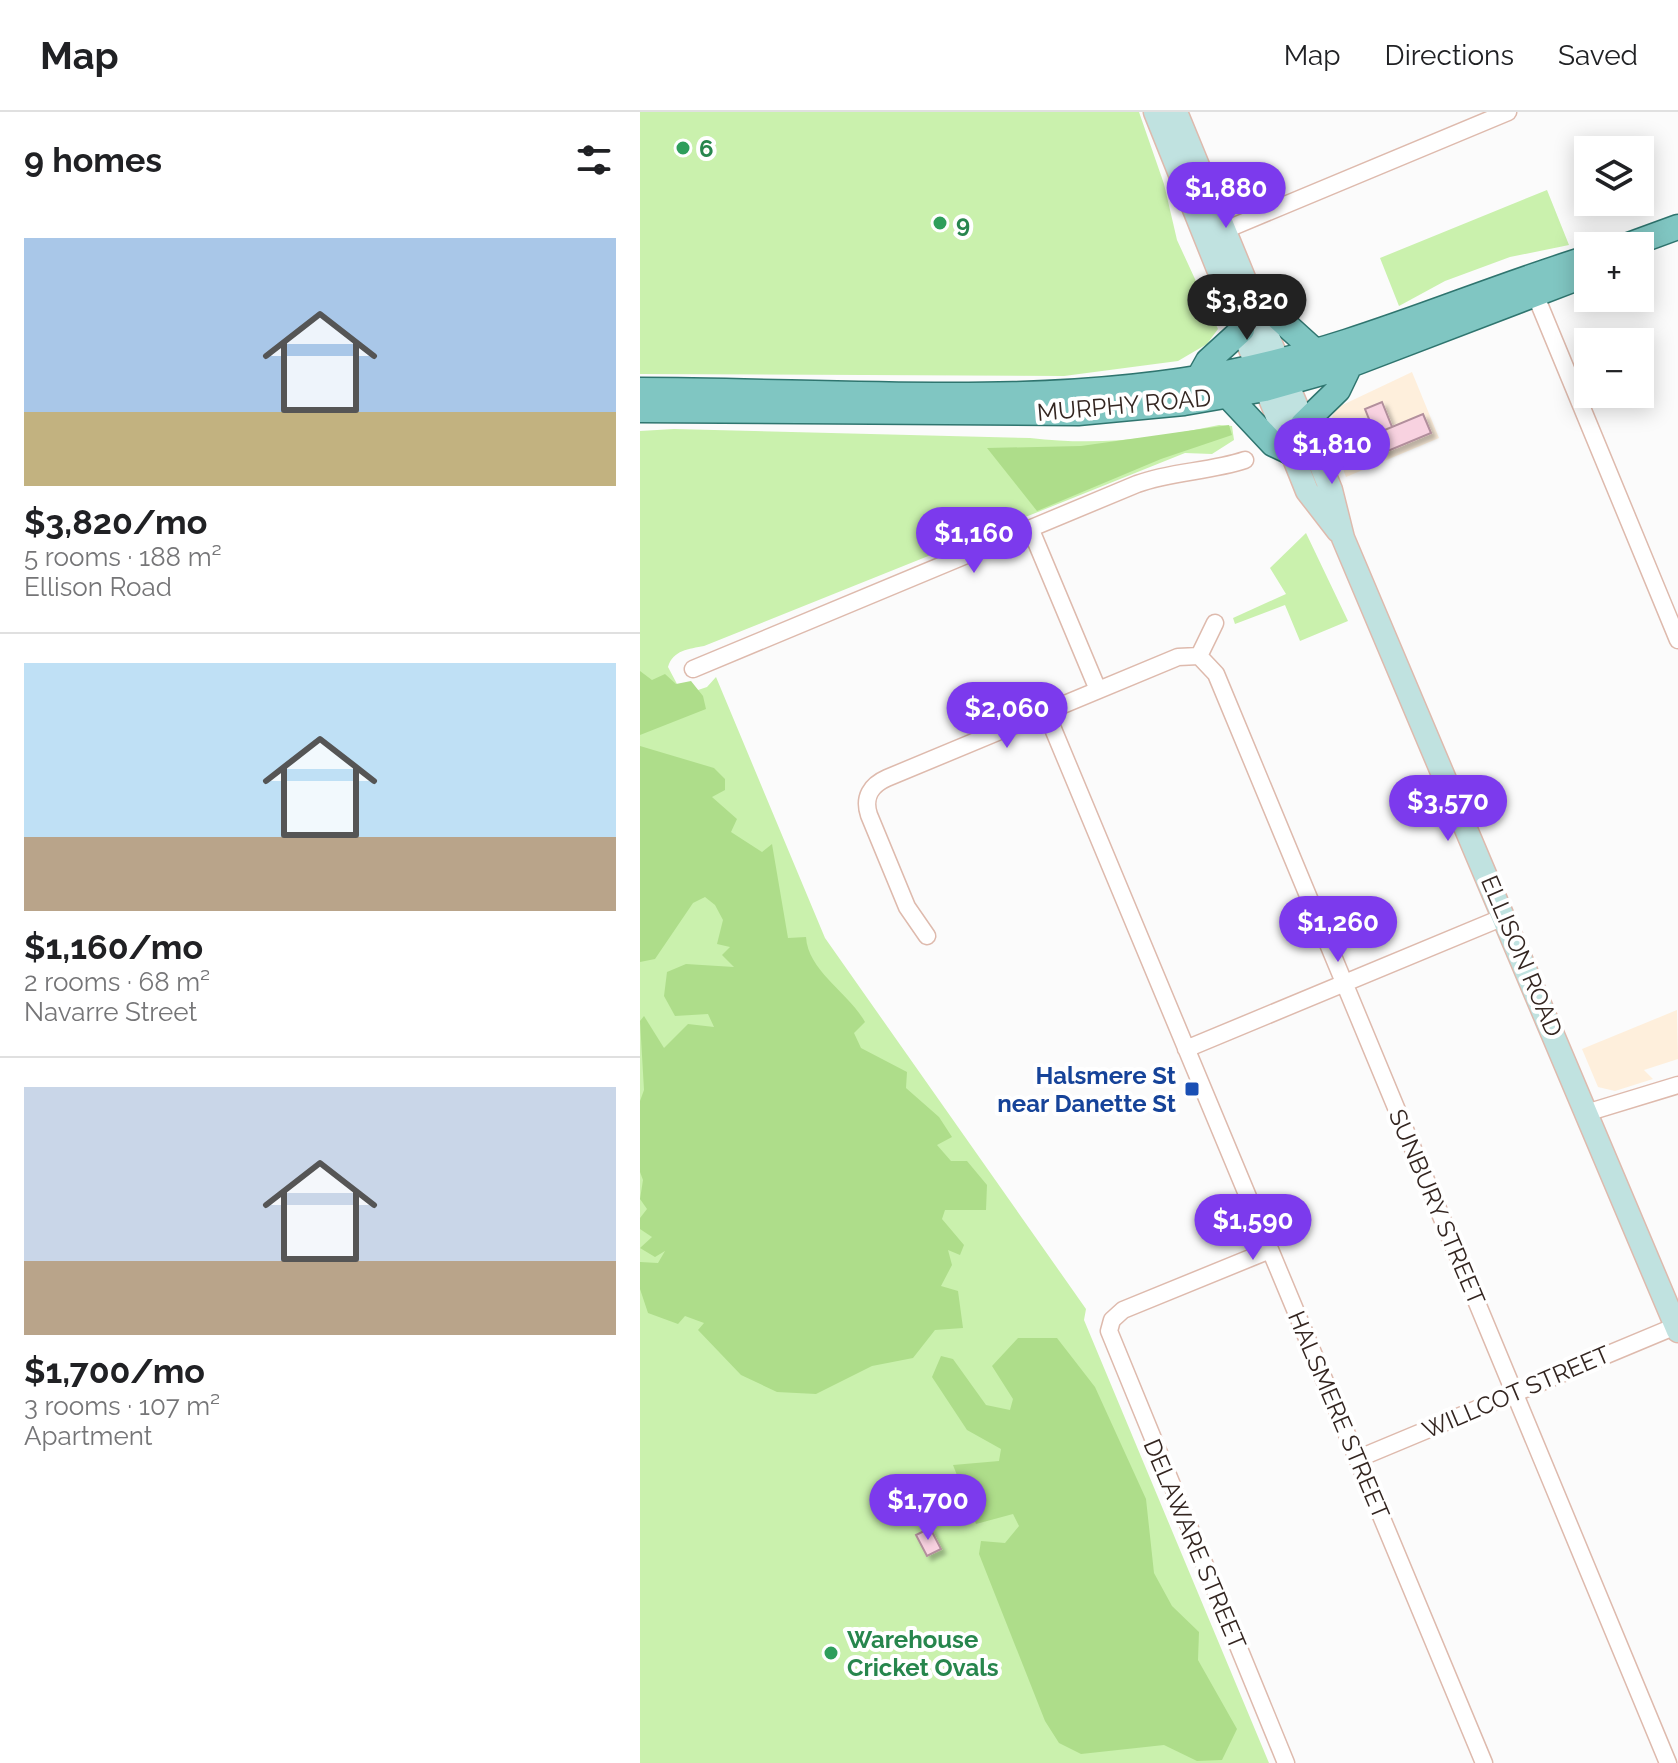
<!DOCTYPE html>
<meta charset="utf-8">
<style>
body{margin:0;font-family:Raleway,sans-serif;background:#f6f6f6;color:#202124;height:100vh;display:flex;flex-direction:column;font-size:30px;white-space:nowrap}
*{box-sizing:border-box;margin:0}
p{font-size:26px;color:#757577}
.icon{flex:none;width:44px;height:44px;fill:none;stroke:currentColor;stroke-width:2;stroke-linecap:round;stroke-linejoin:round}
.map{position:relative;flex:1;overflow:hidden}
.drawer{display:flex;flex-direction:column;background:#fff;width:640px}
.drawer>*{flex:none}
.controls{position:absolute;left:934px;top:24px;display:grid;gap:16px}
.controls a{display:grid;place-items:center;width:80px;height:80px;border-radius:0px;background:#fff;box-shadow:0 4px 20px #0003;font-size:40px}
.price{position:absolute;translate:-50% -68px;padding:0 18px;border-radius:28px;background:#7c3aed;color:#fff;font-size:26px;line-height:52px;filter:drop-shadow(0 2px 4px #0008)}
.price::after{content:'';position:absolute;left:50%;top:48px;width:24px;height:18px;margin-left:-12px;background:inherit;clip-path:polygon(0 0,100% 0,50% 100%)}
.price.active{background:#222;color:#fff}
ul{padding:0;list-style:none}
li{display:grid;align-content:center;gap:16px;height:424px;padding:0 24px}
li+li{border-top:2px solid #e0e0e0}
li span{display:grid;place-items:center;height:248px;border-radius:0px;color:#555}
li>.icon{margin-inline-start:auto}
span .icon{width:144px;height:144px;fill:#fffc;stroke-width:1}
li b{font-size:34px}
h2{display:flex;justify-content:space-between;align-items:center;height:96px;padding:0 24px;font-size:34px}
header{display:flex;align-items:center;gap:48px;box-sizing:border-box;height:112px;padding:0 40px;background:#fff;border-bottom:2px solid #e0e0e0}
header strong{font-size:38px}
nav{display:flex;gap:44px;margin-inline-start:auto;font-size:28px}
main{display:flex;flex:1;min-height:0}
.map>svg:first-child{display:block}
.commercial{fill:#feefdc}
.green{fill:#caf1ad}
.forest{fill:#aedd8a}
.building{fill:#f8d2e0;stroke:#b28f9c;stroke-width:2;filter:url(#shadow)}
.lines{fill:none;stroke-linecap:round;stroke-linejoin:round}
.street-casing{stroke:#debaad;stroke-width:19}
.secondary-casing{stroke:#debaad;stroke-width:25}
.primary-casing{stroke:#2f756f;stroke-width:27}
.street{stroke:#fff;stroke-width:16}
.secondary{stroke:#c0e2e0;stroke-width:22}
.primary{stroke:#80c6c2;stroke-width:24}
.leisure-dot{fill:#2e9e5b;stroke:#fff;stroke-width:3}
.transit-dot{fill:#1a4fb4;stroke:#fff;stroke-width:3}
.labels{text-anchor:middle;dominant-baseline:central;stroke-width:8;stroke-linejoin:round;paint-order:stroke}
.leisure-label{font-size:24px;font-weight:bold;fill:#27864d;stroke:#fff;text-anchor:start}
.street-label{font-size:24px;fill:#342621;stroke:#fff}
.transit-label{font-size:24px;font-weight:bold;fill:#164399;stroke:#fff;text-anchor:end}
</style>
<header>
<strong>Map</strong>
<nav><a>Map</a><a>Directions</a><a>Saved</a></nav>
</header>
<main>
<section class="drawer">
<h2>9 homes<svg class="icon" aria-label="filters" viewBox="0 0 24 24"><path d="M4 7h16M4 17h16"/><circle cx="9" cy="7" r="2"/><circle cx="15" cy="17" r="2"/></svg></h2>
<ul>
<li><span style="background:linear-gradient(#a9c7e8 70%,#c2b280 0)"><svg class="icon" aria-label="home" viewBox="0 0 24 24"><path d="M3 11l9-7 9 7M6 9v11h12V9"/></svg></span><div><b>$3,820/mo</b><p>5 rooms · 188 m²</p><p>Ellison Road</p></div></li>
<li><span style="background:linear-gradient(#bfe0f5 70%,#b9a48a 0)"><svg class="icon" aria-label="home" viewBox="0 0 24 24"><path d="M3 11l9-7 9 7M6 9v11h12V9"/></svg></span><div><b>$1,160/mo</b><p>2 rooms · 68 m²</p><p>Navarre Street</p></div></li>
<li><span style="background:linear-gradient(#c9d6e8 70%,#b9a48a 0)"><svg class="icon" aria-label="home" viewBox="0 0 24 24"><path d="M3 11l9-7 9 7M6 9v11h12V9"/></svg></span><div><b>$1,700/mo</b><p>3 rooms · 107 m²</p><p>Apartment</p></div></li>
</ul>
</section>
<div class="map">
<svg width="1038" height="1651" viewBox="0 0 1038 1651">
<defs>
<filter id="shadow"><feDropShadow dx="4.5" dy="4.5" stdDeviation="2" flood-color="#0004"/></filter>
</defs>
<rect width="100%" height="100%" fill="#fbfbfb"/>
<path class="commercial" d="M772 260 799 326 706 365 693 331 690 310 696 296Z
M1037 898 1038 947 1004 958 1013 967 975 979 958 975 942 937Z"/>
<path class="green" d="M0 0H499L524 72 537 128 578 217 567 232 538 249 424 264 0 262Z
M907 78 929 133 870 145 805 169 759 194 740 146Z
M579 313 592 314 594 328 572 342 545 341 64 534C49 537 33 538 28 555L37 572 52 580 67 575 76 565 185 826 446 1197 444 1208 629 1651H0V319L34 317 390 326C458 334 513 327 579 313Z
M666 421 708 509 660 529 645 493 595 512 593 506 646 482 630 456Z"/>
<path class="forest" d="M589 313 592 323 521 347 397 399 347 336 441 334Z
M0 559 12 568 25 562 36 572 51 569 63 584 66 597 0 623Z
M0 634 74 656 85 667V678L72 685 97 707 91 720 122 740 132 732 148 826 166 825C168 859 209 881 225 910L214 921 221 936 267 960 266 976 299 1005 312 1025 297 1033 311 1049H327L347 1073 346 1098H305L302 1107 324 1133 320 1143 308 1138 312 1153 301 1174 318 1179 323 1216 295 1218 273 1246 232 1254 176 1282 137 1280 101 1263 58 1218 64 1211 45 1204 38 1212 8 1201 0 1177V1150L18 1151 25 1139 15 1145 0 1136 12 1125 0 1117V1106L7 1097 0 1087 3 1068 0 1060V989L4 978 0 909 4 904 24 936 48 912 74 915 68 902 35 904 24 884 27 860 46 852 94 855 82 843 90 835 77 832 83 808 75 793 65 785 53 791 15 847 0 850Z
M378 1226H417L455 1275 506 1387 514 1461 532 1494 559 1520 558 1548 597 1617 582 1648 557 1649 524 1633 441 1642 419 1631 405 1609 339 1442 341 1429 365 1431 379 1414 373 1402 336 1412 313 1353 359 1349 361 1337 327 1318 292 1265 301 1244 313 1247 346 1293 370 1298 373 1287 352 1254Z"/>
<path class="building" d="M742 290 752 315 735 322 725 297Z
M783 302 791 321 743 341 735 322Z
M290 1416 301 1437 287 1444 276 1423Z"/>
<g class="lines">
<g class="street-casing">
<path id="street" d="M585 118 868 0
M895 182 1038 528
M391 418 458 578
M559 544 576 562 1028 1651
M53 557 497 372C532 359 569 360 605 348
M406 600 844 1651
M287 824 267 795 229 703C223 685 231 673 247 666L538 545 559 544 575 511
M546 937 866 804
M946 1001 1038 973
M630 1138 483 1198 472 1208 469 1219 646 1651
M717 1347 1036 1214"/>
</g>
<g class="secondary-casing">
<path id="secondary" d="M515 0 667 379 698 419
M536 0 691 378 703 426 1038 1219"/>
</g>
<g class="primary-casing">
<path id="primary" d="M986 134 1038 115
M616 194 633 201 676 240
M559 265 568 249 602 218
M0 278C195 278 400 298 591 260 715 236 828 183 948 146
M588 284 633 332 650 340
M0 298 438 301 544 291 625 277 710 253 948 162
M663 312 698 278 710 253"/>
</g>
<use href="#street" class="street"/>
<use href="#secondary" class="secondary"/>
<use href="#primary" class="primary"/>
</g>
<g class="leisure-dot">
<circle cx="43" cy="36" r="8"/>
<circle cx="300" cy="111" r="8"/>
<circle cx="191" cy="1541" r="8"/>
</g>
<rect class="transit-dot" x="544" y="969" width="16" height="16" rx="4"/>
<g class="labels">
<g class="leisure-label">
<text x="59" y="36">6</text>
<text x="316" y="111">9</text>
<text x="207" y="1527">Warehouse<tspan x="207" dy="28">Cricket Ovals</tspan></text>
</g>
<g class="street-label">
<text transform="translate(484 293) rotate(-5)">MURPHY ROAD</text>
<text transform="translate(882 844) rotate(67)">ELLISON ROAD</text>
<text transform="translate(797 1095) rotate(67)">SUNBURY STREET</text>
<text transform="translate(876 1280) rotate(-23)">WILLCOT STREET</text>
<text transform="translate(699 1303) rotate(67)">HALSMERE STREET</text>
<text transform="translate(555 1432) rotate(67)">DELAWARE STREET</text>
</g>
<g class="transit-label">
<text x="536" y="963">Halsmere St<tspan x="536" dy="28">near Danette St</tspan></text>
</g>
</g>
</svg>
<div class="controls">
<a><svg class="icon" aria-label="layers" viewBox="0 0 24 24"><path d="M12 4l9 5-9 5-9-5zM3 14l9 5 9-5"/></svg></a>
<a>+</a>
<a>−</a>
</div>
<b class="price" style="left:586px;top:118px">$1,880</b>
<b class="price active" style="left:607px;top:230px">$3,820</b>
<b class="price" style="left:692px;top:374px">$1,810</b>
<b class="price" style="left:334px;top:463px">$1,160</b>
<b class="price" style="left:367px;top:638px">$2,060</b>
<b class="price" style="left:808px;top:731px">$3,570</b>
<b class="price" style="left:698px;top:852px">$1,260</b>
<b class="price" style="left:613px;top:1150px">$1,590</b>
<b class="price" style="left:288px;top:1430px">$1,700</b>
</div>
</main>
